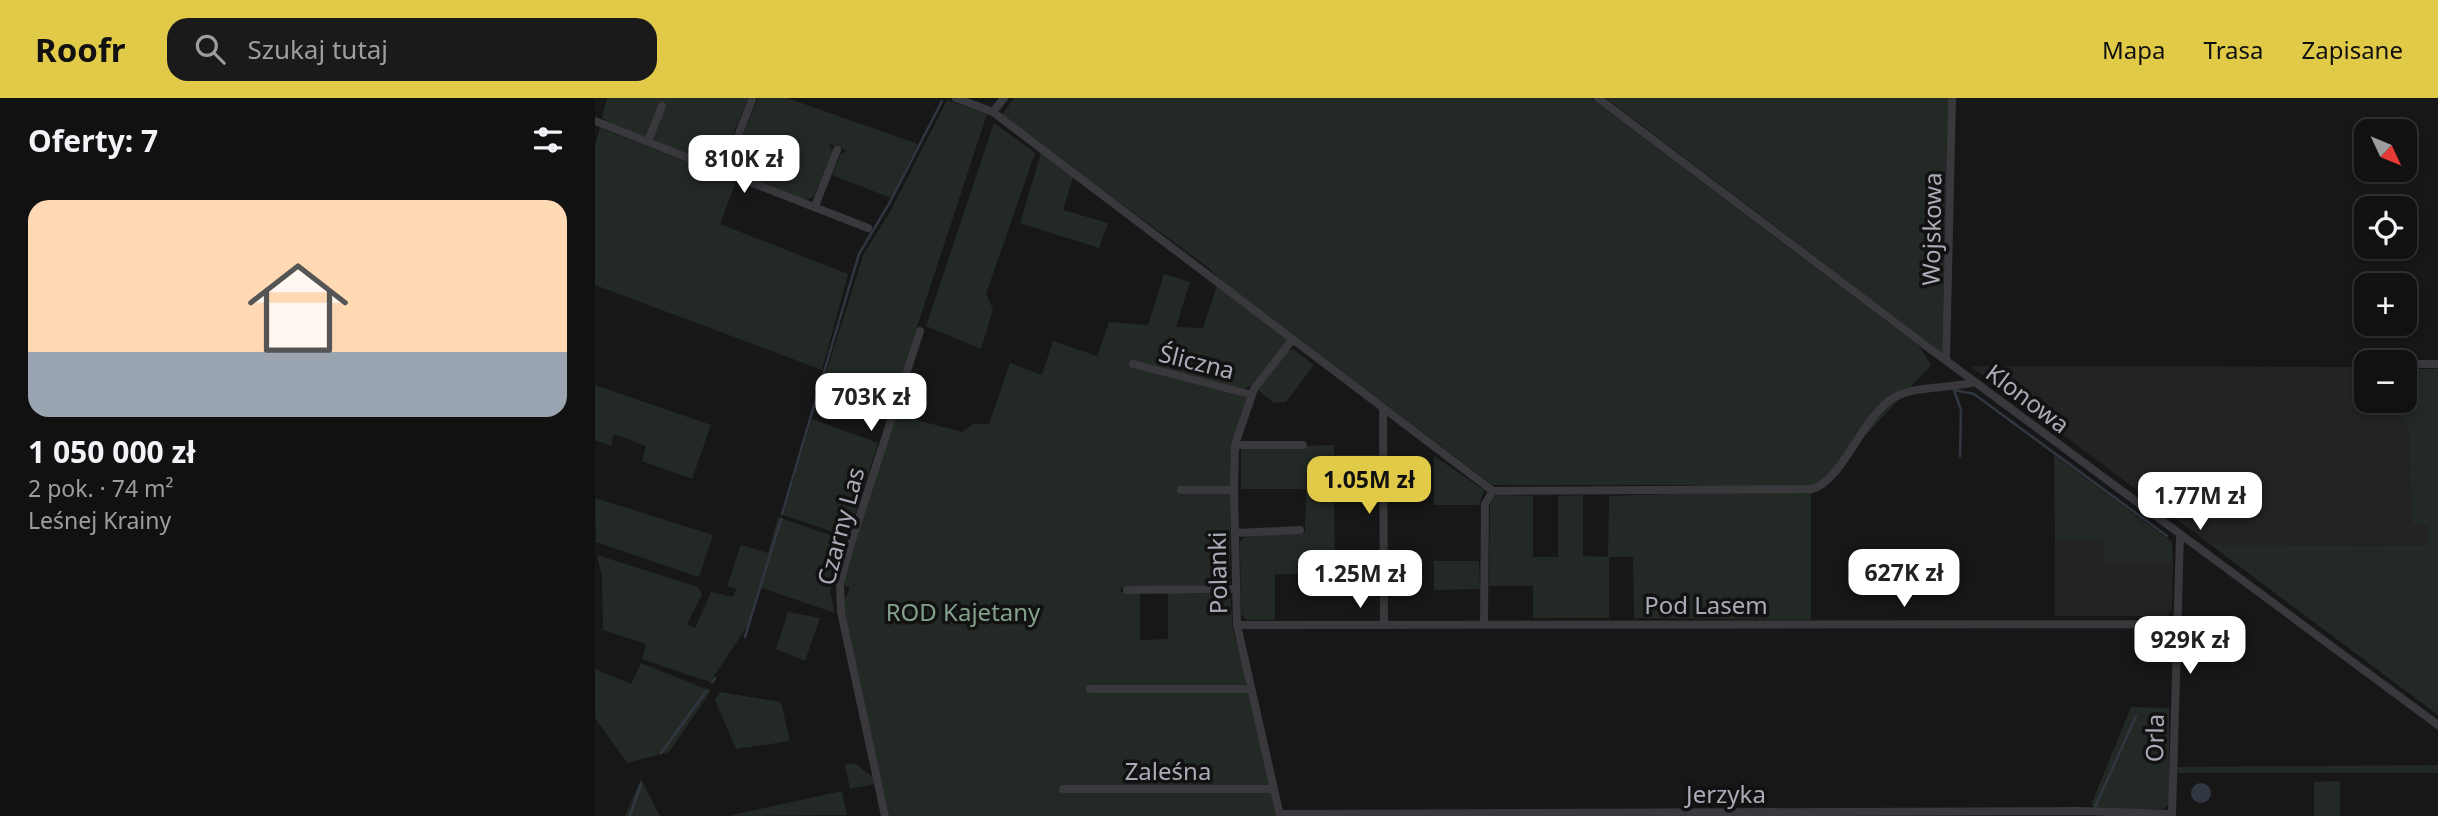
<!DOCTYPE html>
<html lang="pl">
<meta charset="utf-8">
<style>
body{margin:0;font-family:"Noto Sans",sans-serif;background:#1a1a1b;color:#f1f3f6;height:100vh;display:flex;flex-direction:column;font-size:26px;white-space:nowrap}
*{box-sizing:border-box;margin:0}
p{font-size:23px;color:#9c9d9f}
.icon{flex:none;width:38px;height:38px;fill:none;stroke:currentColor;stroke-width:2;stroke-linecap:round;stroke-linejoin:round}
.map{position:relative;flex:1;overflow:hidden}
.side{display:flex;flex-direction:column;background:#111112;width:595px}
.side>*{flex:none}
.needle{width:46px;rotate:134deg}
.fabs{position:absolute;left:1759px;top:21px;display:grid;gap:14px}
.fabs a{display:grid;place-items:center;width:63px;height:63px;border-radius:14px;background:#111112;box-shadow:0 4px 10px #0003,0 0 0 2px #303132;font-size:35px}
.price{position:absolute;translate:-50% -60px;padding:0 16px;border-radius:14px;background:#fff;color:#222;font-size:23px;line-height:46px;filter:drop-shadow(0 2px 4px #0008)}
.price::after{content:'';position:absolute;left:50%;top:42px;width:21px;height:16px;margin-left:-10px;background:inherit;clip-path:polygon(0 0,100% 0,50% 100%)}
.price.selected{background:#e0ca47;color:#111}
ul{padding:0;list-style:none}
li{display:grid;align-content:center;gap:14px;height:371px;padding:0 28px}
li+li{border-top:2px solid #303132}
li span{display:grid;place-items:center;height:217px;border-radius:21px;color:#555}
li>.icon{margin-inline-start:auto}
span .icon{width:126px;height:126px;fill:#fffc;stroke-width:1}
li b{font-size:30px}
h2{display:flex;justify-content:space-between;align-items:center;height:84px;padding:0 28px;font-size:30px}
header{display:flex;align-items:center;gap:42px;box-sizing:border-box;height:98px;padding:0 35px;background:#e0ca47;color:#111}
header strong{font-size:33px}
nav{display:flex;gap:38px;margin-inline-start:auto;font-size:24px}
.search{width:490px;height:63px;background:#1a1a1b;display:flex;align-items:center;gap:18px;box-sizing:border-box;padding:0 24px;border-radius:21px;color:#9c9d9f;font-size:26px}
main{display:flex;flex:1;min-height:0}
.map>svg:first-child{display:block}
.built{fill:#232325}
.green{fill:#232a25}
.water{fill:#313740}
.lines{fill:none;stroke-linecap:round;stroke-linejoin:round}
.stream{stroke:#313740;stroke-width:2.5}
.street{stroke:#38383d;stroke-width:8}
.labels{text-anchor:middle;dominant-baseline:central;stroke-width:7;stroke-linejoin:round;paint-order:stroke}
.street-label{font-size:24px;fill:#aaabb7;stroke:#121213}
.park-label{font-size:24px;fill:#83a08a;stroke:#121213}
</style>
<header>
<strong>Roofr</strong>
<div class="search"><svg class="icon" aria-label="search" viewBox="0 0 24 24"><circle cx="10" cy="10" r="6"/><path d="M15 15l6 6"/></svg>Szukaj tutaj</div>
<nav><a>Mapa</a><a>Trasa</a><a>Zapisane</a></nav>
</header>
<main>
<section class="side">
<h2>Oferty: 7<svg class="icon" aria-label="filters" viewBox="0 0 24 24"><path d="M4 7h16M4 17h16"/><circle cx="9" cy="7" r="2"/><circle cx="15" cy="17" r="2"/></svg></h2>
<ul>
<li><span style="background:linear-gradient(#ffd9b3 70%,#9aa5b1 0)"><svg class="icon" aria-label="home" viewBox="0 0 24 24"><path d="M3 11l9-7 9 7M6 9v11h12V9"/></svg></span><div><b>1 050 000 zł</b><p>2 pok. · 74 m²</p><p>Leśnej Krainy</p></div></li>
</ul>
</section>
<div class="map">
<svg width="1843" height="718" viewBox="0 0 1843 718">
<rect width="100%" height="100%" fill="#171718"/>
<path class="built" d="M1375 268 1771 269V303H1795L1813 332 1817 427H1833L1834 448 1616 447Z
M1508 442 1509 464H1578L1577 512 1571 518H1460V443Z"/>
<path class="green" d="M12 0H153L125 68 15 25 7 20Z
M163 0H192L323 46 296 100 237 77 246 56 252 53 234 46 237 54 219 98 210 103 135 71Z
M419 0H996L1324 248 1336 267 1216 396V522L1039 520 1038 459H1014V520H938V488H894L895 406 901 397 938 398V459H963V398L988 397V458L1013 459 1014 398 1171 393 1095 387H898L633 188 610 167 406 18Z
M1011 0H1353L1347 255Z
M352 2 392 16 293 317 226 291 269 155 295 114Z
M399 25 440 55 391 196 398 211 386 251 331 228Z
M5 30 141 83 125 126 253 176 227 272 0 187V48Z
M446 55 478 79 468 112 513 125 504 150 425 125Z
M569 176 595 184 581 229 608 230 622 188 693 242 657 287 648 292 537 263 535 269 652 300 636 395 635 487 527 489 525 494 545 495V542L573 541V495L635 496 638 532 652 585 649 587 493 588 492 594H654L675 687 468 688 676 695 681 718H294L247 507 255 490 247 486 299 316 367 334 378 326H394L415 265 447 277 458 243 502 258 514 224 553 227Z
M698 251 719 267 691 304 679 305 663 292 692 253Z
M1810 271H1843V617L1616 447 1833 448V427H1817L1813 332 1795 303H1810Z
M0 287 116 327 97 381 47 363 51 348 19 336 16 348 0 342Z
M217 321 283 345 253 439 188 417Z
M739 347V357H784L785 384 739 385 740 476H680V522H652L646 516 645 444 651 438 710 435 711 391H646V349Z
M1459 357 1577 444 1578 464H1509L1508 442 1460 443Z
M839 358 889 392 884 407H839Z
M0 400 118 437 104 479 1 444Z
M183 419 246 441 250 448 235 492 240 515 164 489 153 527 115 584 47 561 51 546 8 532 7 479 2 457 103 489 107 497 92 526 100 530 116 494 138 499 141 491 132 488 146 447 173 455Z
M839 463H884L885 491 839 492Z
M193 514 225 520 210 563 181 551Z
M46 565 116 593 74 654 32 665 0 620V571L36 586Z
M125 594 186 604 195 643 141 651 120 602Z
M1536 609 1574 610V706L1568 711H1503L1496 707Z
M259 665 278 679 280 686 255 691 250 667Z
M1843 667V675H1583L1582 669Z
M46 681 65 718H30Z
M1745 683V718H1719V684Z
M247 693 252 717 133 718Z"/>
<path class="water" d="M1596 695a10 10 0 1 1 20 0a10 10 0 1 1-20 0Z"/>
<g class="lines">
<path class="stream" d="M1365 358 1366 312 1359 292 1379 296 1572 438
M187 416 264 156 295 104 347 3
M150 539 186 421
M117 584 120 580
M66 655 112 592
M1500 709 1541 618
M35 718 46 686"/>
<path class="street" d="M361 0 398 14 898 393 1217 391C1248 383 1268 316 1300 299 1323 287 1354 291 1380 284
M1003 0 1330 247 1843 627
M157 2 129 74 273 130
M398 14 409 0
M0 23 129 74
M53 43 67 8
M220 108 242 52
M1351 262 1357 0
M538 266 657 297
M1810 266H1843
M788 310 789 527
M640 347H708
M586 392H639
M640 435 705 432
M532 492 640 491
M889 525 890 406 898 393
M642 527 1581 526
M495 591H655
M468 691H678
M685 716 1485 713 1577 716
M290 718 246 514 245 485 256 445 325 233
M685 718 642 527 639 392 640 347 659 291 697 242
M1577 718 1585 437"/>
</g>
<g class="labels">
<g class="street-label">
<text transform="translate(1336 131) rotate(-89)">Wojskowa</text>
<text transform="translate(602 263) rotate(14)">Śliczna</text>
<text transform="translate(1433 300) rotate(37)">Klonowa</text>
<text transform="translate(245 428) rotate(-75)">Czarny Las</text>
<text transform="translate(622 475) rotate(-91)">Polanki</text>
<text x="1111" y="506">Pod Lasem</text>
<text transform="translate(1559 640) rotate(-89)">Orla</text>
<text x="573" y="672">Zaleśna</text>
<text x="1131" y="695">Jerzyka</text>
</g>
<g class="park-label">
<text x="368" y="513">ROD Kajetany</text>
</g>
</g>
</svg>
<div class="fabs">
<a><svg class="needle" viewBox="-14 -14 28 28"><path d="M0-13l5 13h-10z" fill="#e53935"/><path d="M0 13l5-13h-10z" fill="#9c9d9f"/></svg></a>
<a><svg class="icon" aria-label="locate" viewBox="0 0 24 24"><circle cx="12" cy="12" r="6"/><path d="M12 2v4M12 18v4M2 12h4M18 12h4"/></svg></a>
<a>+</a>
<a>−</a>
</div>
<b class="price" style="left:149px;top:97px">810K zł</b>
<b class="price" style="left:276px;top:335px">703K zł</b>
<b class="price selected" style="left:774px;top:418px">1.05M zł</b>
<b class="price" style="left:1605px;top:434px">1.77M zł</b>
<b class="price" style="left:1309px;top:511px">627K zł</b>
<b class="price" style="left:765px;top:512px">1.25M zł</b>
<b class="price" style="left:1595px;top:578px">929K zł</b>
</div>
</main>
